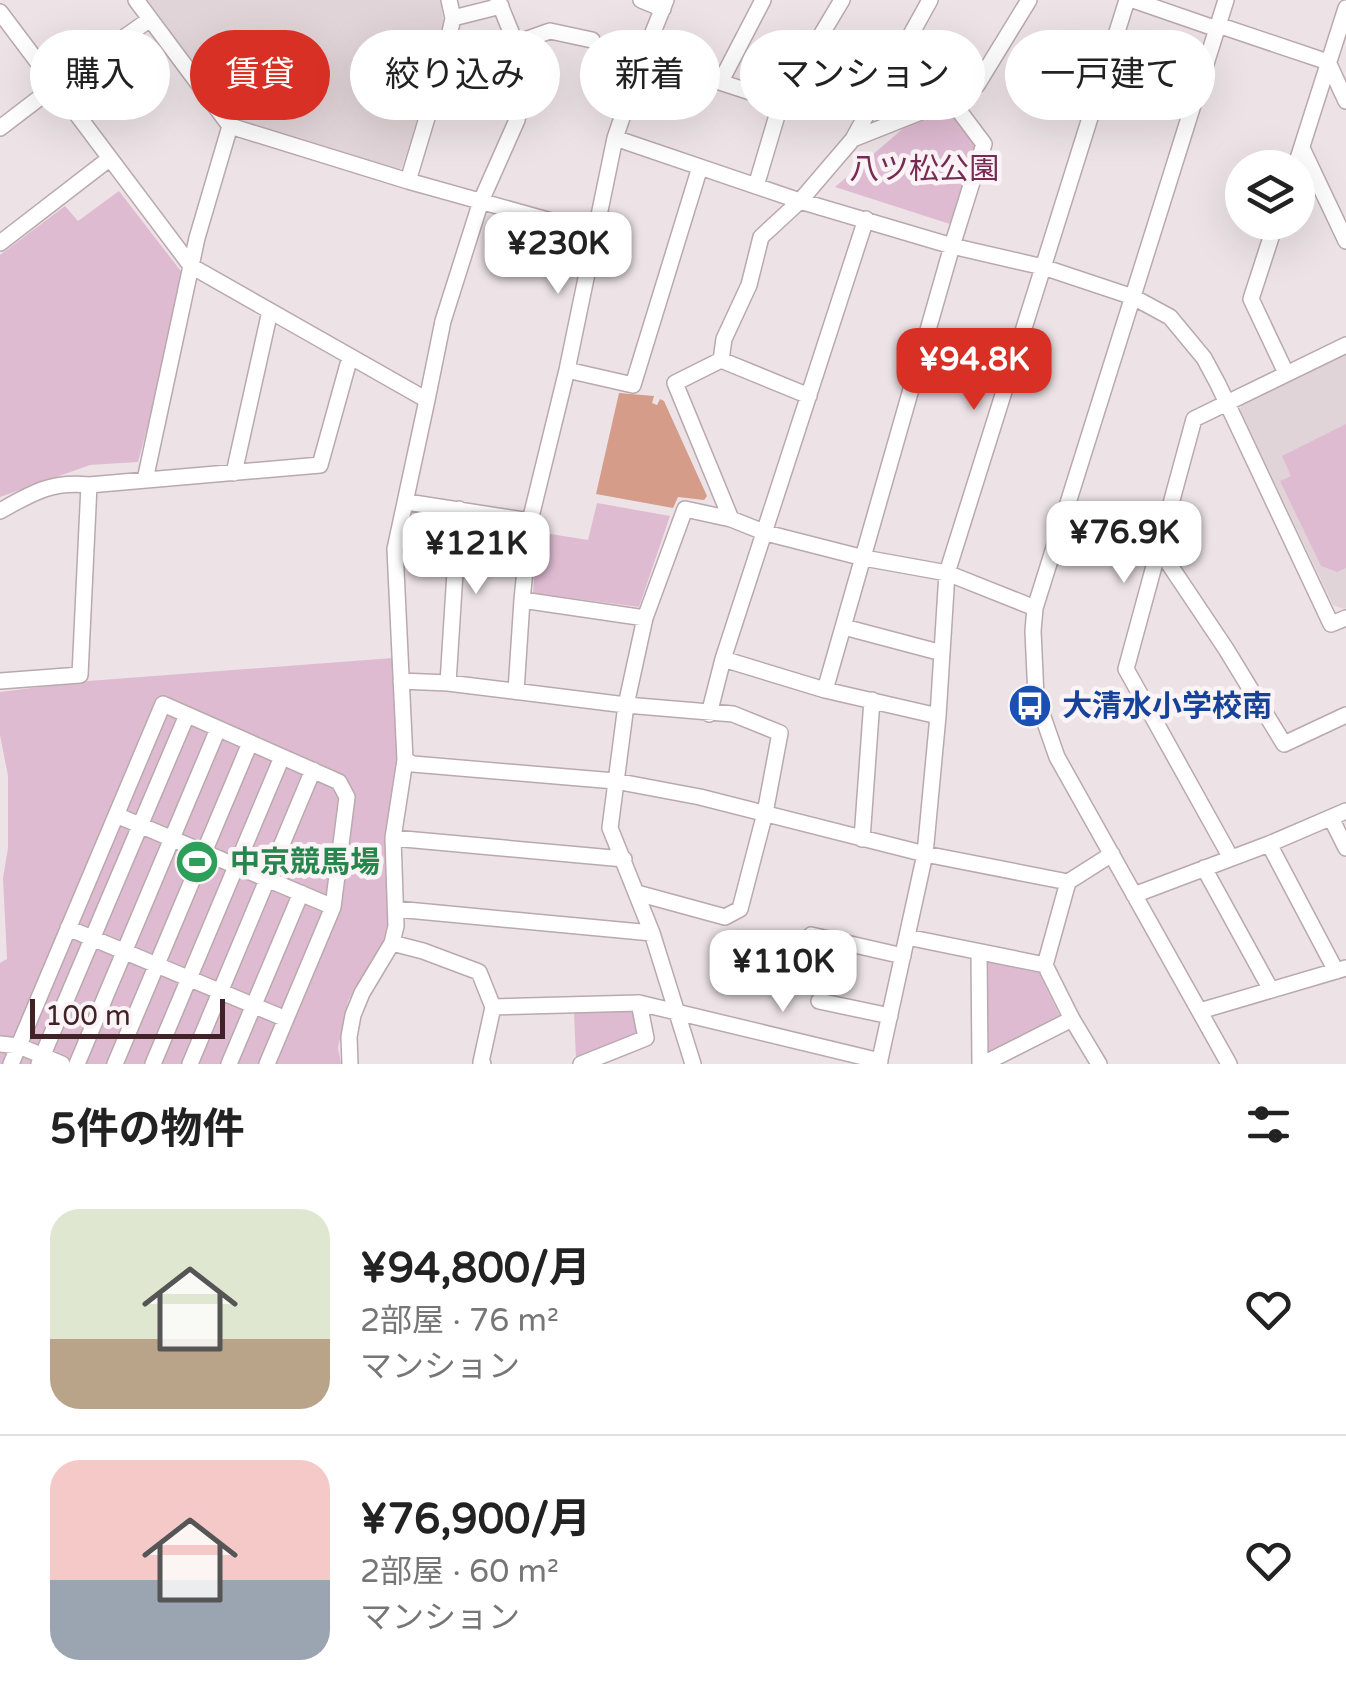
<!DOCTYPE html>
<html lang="ja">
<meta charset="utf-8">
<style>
body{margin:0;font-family:"Varela Round","Noto Sans JP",sans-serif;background:#f2f2f2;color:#222;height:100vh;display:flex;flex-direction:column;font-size:38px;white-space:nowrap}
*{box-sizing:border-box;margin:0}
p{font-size:32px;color:#767676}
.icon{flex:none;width:55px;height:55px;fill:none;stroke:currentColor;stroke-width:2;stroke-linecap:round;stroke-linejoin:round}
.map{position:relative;height:1064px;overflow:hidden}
.panel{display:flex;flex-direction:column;background:#fff;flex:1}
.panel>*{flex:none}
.banner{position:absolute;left:30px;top:30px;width:1288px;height:90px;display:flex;gap:20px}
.controls{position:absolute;left:1225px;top:150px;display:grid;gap:20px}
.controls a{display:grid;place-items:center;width:90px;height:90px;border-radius:50%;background:#fff;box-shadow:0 10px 40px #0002;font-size:50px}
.scale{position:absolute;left:30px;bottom:25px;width:195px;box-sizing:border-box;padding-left:10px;border:5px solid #402227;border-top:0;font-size:28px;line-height:35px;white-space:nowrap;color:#402227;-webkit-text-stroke:8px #faf4f6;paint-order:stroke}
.price{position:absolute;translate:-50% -85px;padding:0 22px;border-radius:20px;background:#fff;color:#222;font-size:32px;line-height:65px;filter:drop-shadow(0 2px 5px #0008)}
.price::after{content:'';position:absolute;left:50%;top:60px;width:30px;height:22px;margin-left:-15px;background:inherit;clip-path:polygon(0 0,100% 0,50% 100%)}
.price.on{background:#d93025;color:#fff}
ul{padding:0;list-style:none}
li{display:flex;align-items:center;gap:30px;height:250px;padding:0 50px}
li+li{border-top:2px solid #e0e0e0}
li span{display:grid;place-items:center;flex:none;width:280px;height:200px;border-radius:30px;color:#555}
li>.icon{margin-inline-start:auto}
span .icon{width:120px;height:120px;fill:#fffc;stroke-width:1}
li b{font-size:42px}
h2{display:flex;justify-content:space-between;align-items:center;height:120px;padding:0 50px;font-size:42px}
.pill{padding:0 35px;border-radius:45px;background:#fff;box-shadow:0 10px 40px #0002;font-size:35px;line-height:90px}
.pill.on{background:#d93025;color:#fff}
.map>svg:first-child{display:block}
.built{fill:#e1d4d8}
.park{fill:#dfbbd2}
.water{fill:#d49c89}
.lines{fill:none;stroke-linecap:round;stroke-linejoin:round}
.minor-casing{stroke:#b9a9ad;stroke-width:18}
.minor{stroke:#fff;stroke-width:15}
.labels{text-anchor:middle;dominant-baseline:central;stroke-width:9;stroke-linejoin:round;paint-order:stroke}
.park-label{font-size:30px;fill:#782a53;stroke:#faf4f6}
.transit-label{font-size:30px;font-weight:bold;fill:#164399;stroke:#faf4f6;text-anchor:start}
.leisure-label{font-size:30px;font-weight:bold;fill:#27864d;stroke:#faf4f6;text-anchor:start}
</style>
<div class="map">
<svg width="1346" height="1064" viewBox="0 0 1346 1064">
<rect width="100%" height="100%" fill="#ede3e7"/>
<path class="built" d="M141 0H440L443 20 441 45 402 168 395 170 231 117Z
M1346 354V608L1344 609 1333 605 1240 410 1242 403Z"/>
<path class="park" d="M956 108 982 138 953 225 835 187 906 126Z
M119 191 187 279 138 462 90 465 0 497V255L65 206 78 221Z
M1346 424V568L1337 572 1321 566 1280 481 1291 476 1282 456Z
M597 503 670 516 639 607 533 593 538 532 588 540Z
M393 658 398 755 387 936 348 1001 338 1048 341 1064H0V963L7 959 3 878 8 848V776L0 735V692L88 681Z
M986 961 1039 973 1060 1016 986 1057Z
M633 1010 638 1034 576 1059 574 1013Z"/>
<path class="water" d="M619 393 654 396 652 403 657 405 660 399 664 401 707 496 704 500 678 497 673 508 596 494Z"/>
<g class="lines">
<g class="minor-casing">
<path id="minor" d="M136 0 230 126 408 181 594 233
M641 0 663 9
M1133 0 1217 29
M1226 0 1035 608 1033 631 1036 697 1057 757 1229 1064
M0 12 191 266 427 400 443 321 481 201 517 120 527 71 498 0
M453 18 501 6
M1218 25 1328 62
M516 43 550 31 592 40
M643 57 781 102
M1328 62 1346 101
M721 81 763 0
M0 128 55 86 149 20
M615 138 800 201 952 246 1043 267 1133 297 1170 317 1204 358 1218 384 1331 624 1346 618
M853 139 951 100 977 85 1029 0
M1302 148 1346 241
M1295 168 1346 8
M408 181 442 68 453 18 449 0
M756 186 781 102 842 0
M1276 222 1251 299 1286 373
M0 243 109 159
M721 360 724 339 749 285 761 237 800 201 853 139 930 0
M567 370 633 385 700 167
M234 473 270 311
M145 480 197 238 230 126
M407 502 530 521
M0 511C32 493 51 481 89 485L320 465 350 357
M731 519 675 383 721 360 809 396
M1159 549 1226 649 1284 744 1346 715
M522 600 645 618
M844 627 942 653
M723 659 825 690 938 716
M0 681 80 675 89 485
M401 681 448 683 626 705 733 714 780 733 765 813 740 909 725 917 637 893
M448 683 459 509
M825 690 952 246 984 144 951 100
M516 691 522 600 530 521 567 370 615 138 643 57 666 0
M709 714 723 659 866 219
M405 760 413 764 615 781 700 797 925 854 1068 882 1112 854
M116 815 333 907 267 1064
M1331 818 1346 848
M393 838 624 859
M862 839 872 700
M1269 844 1336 971
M1231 858 1126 669 1194 419 1346 345
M1204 868 1271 990
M1068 882 1045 965 1072 1019 1099 1064
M1134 895 1269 844 1346 811
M396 909 652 933
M68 928 286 1019
M811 935 903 956
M907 937 1045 965
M392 943 423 951 479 972 493 1007 639 1003 880 1061
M979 952 980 1064
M819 1001 890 1016
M1200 1011 1346 968
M0 1044 19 1046 62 1064
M11 1064 163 704 339 782 347 797 333 907
M39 1064 187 715
M77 1064 218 729
M115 1064 250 743
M153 1064 282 757
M190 1064 313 770
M229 1064 301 893
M350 1064 349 1037 353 1015 362 993 392 943 396 926 393 838 405 760 395 549 427 400
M483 1064 481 1062 493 1007
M581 1064 646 1038 639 1003
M693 1064 652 933 610 828 626 705 645 618 685 509 731 519 766 533 864 558 947 573 1035 608
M879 1064 925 854 938 716 947 573 1127 0
M983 1064 1072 1019"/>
</g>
<use href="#minor" class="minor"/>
</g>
<defs>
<g id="bus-disc" transform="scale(2.25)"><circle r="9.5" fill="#1a4fb4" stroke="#faf4f6"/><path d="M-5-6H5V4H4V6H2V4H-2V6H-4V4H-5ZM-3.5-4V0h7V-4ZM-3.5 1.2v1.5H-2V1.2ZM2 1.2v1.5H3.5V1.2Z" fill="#fff"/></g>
<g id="stadium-disc" transform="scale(2.25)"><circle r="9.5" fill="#2e9e5b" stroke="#faf4f6"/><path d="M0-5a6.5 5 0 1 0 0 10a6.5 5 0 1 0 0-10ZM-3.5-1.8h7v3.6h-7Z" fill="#fff"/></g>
</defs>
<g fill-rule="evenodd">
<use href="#bus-disc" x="1030" y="706"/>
<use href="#stadium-disc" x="197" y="862"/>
</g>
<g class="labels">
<g class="park-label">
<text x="924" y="169">八ツ松公園</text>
</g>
<g class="transit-label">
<text x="1062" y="706">大清水小学校南</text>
</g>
<g class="leisure-label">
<text x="230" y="862">中京競馬場</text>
</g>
</g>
</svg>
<div class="controls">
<a><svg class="icon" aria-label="layers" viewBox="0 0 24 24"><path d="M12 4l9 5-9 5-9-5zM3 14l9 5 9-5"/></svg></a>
</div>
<div class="scale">100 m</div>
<b class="price" style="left:558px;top:297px">¥230K</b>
<b class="price on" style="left:974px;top:413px">¥94.8K</b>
<b class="price" style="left:1124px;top:586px">¥76.9K</b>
<b class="price" style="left:476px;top:597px">¥121K</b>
<b class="price" style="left:783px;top:1015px">¥110K</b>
<div class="banner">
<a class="pill">購入</a>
<a class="pill on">賃貸</a>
<a class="pill">絞り込み</a>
<a class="pill">新着</a>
<a class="pill">マンション</a>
<a class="pill">一戸建て</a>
</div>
</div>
<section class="panel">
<h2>5件の物件<svg class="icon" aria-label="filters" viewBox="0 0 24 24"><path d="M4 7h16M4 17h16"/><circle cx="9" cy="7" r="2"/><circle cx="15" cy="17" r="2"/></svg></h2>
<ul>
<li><span style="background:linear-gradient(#dfe7d0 65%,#b9a48a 0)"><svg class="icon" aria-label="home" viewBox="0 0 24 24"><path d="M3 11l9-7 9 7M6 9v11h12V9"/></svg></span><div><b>¥94,800/月</b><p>2部屋 · 76 m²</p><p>マンション</p></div><svg class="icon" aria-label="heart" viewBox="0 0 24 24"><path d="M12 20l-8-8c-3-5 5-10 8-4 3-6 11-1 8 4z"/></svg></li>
<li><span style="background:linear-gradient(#f6c9c9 60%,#9aa5b1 0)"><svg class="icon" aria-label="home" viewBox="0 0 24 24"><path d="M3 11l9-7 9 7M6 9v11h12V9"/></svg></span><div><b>¥76,900/月</b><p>2部屋 · 60 m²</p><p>マンション</p></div><svg class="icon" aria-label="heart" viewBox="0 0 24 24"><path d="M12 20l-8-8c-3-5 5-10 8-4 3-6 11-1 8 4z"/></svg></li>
</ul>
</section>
